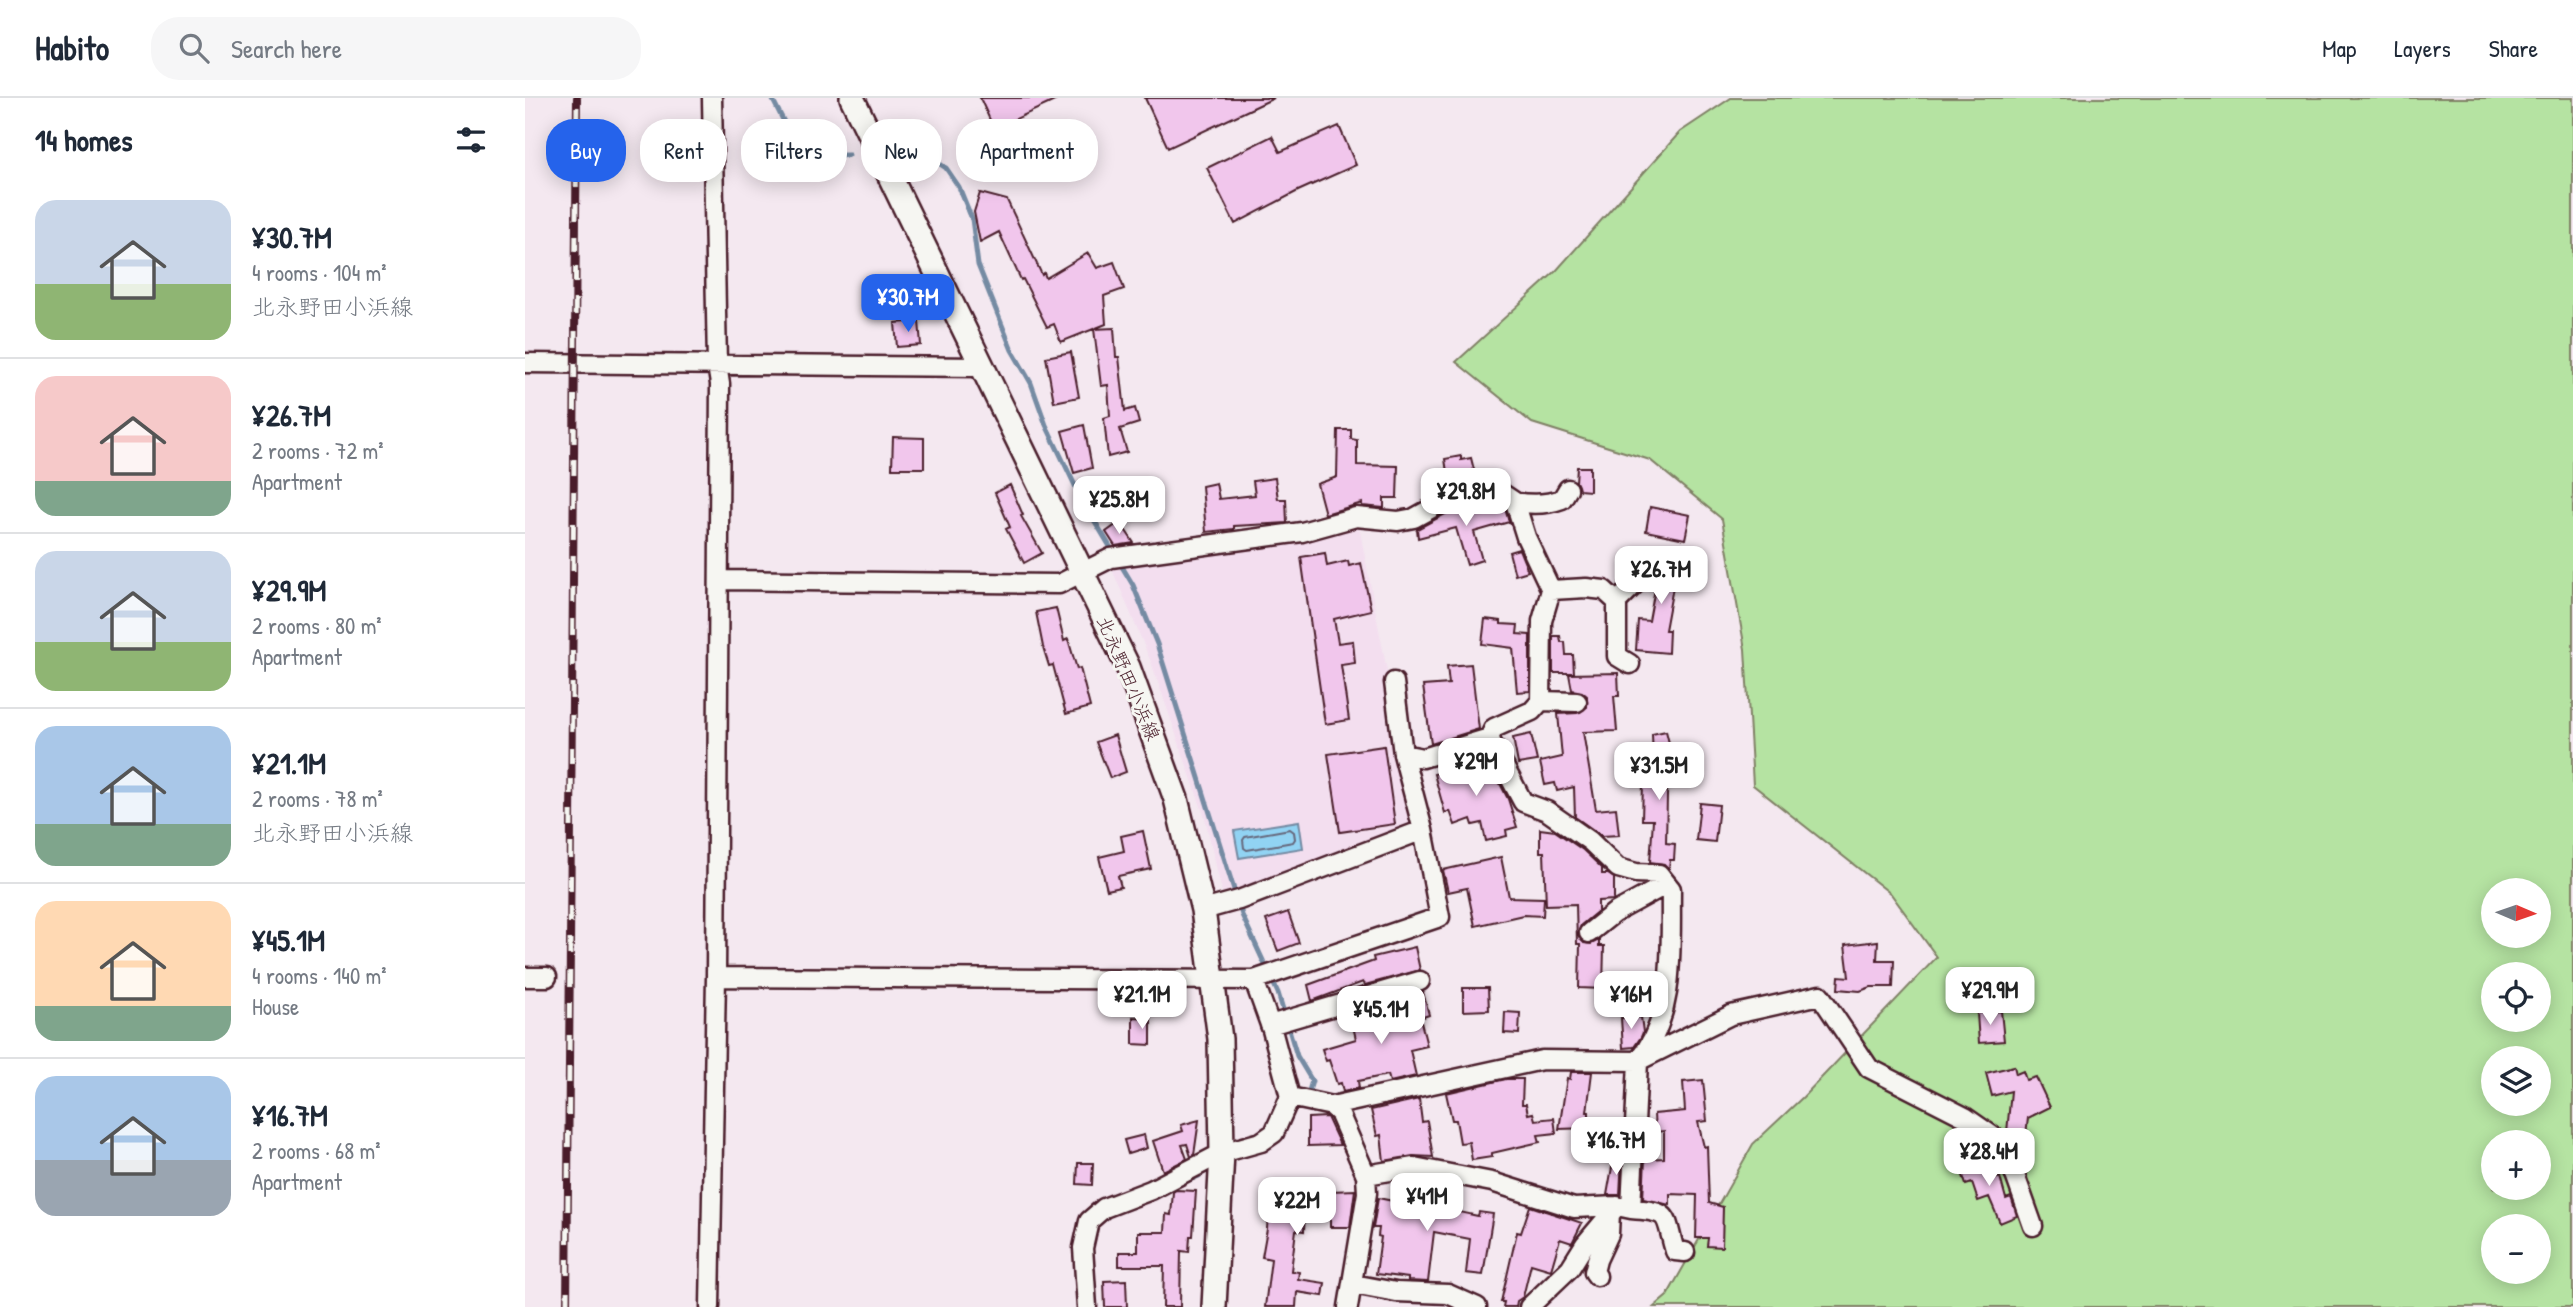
<!DOCTYPE html>
<meta charset="utf-8">
<style>
body{margin:0;font-family:"Patrick Hand","Klee One",sans-serif;background:#f6f6f7;color:#1f2937;height:100vh;display:flex;flex-direction:column;font-size:26px;white-space:nowrap}
*{box-sizing:border-box;margin:0}
p{font-size:23px;color:#747a83}
.icon{flex:none;width:38px;height:38px;fill:none;stroke:currentColor;stroke-width:2;stroke-linecap:round;stroke-linejoin:round}
.map{position:relative;flex:1;overflow:hidden}
.details{display:flex;flex-direction:column;background:#fff;width:525px}
.details>*{flex:none}
.guide{position:absolute;left:21px;top:21px;width:665px;height:63px;display:flex;gap:14px}
.needle{width:46px;rotate:92deg}
.buttons{position:absolute;left:1956px;top:780px;display:grid;gap:14px}
.buttons a{display:grid;place-items:center;width:70px;height:70px;border-radius:50%;background:#fff;box-shadow:0 4px 18px #0003;font-size:35px}
.price{position:absolute;translate:-50% -60px;padding:0 16px;border-radius:14px;background:#fff;color:#222;font-size:23px;line-height:46px;filter:drop-shadow(0 2px 4px #0008)}
.price::after{content:'';position:absolute;left:50%;top:42px;width:21px;height:16px;margin-left:-10px;background:inherit;clip-path:polygon(0 0,100% 0,50% 100%)}
.price.active{background:#2563eb;color:#fff}
ul{padding:0;list-style:none}
li{display:flex;align-items:center;gap:21px;height:175px;padding:0 35px}
li+li{border-top:2px solid #e0e1e3}
li span{display:grid;place-items:center;flex:none;width:196px;height:140px;border-radius:21px;color:#555}
li>.icon{margin-inline-start:auto}
span .icon{width:84px;height:84px;fill:#fffc;stroke-width:1}
li b{font-size:30px}
h2{display:flex;justify-content:space-between;align-items:center;height:84px;padding:0 35px;font-size:30px}
.pill{padding:0 24px;border-radius:28px;background:#fff;box-shadow:0 4px 18px #0003;font-size:24px;line-height:63px}
.pill.active{background:#2563eb;color:#fff}
header{display:flex;align-items:center;gap:42px;box-sizing:border-box;height:98px;padding:0 35px;background:#fff;border-bottom:2px solid #e0e1e3}
header strong{font-size:33px}
nav{display:flex;gap:38px;margin-inline-start:auto;font-size:24px}
.search{width:490px;height:63px;background:#f6f6f7;display:flex;align-items:center;gap:18px;box-sizing:border-box;padding:0 24px;border-radius:28px;color:#747a83;font-size:26px}
main{display:flex;flex:1;min-height:0}
.map>svg:first-child{display:block}
.built{fill:#f3deef}
.green{fill:#b5e3a2;stroke:#808166;stroke-width:2;fill-rule:evenodd}
.water{fill:#91d3f3;stroke:#758ba3;stroke-width:2}
.lines{fill:none;stroke-linecap:round;stroke-linejoin:round}
.shore{stroke:#66677b;stroke-width:2}
.stream{stroke:#758ba3;stroke-width:5}
.building{fill:#f1c6ec;stroke:#4a1f2b;stroke-width:2}
.street-casing{stroke:#4a1f2b;stroke-width:23}
.secondary-casing{stroke:#4a1f2b;stroke-width:28}
.street{stroke:#f6f6f2;stroke-width:18}
.secondary{stroke:#f6f6f2;stroke-width:23}
.rail-casing{stroke:#4a1f2b;stroke-width:8}
.rail{stroke:#f6f6f2;stroke-width:5;stroke-dasharray:16;stroke-linecap:butt}
.labels{text-anchor:middle;dominant-baseline:central;stroke-width:6;stroke-linejoin:round;paint-order:stroke}
.street-label{font-size:19px;fill:#4a1f2b;stroke:#f6f6f2}
</style>
<header>
<strong>Habito</strong>
<div class="search"><svg class="icon" aria-label="search" viewBox="0 0 24 24"><circle cx="10" cy="10" r="6"/><path d="M15 15l6 6"/></svg>Search here</div>
<nav><a>Map</a><a>Layers</a><a>Share</a></nav>
</header>
<main>
<section class="details">
<h2>14 homes<svg class="icon" aria-label="filters" viewBox="0 0 24 24"><path d="M4 7h16M4 17h16"/><circle cx="9" cy="7" r="2"/><circle cx="15" cy="17" r="2"/></svg></h2>
<ul>
<li><span style="background:linear-gradient(#c9d6e8 60%,#8fb573 0)"><svg class="icon" aria-label="home" viewBox="0 0 24 24"><path d="M3 11l9-7 9 7M6 9v11h12V9"/></svg></span><div><b>¥30.7M</b><p>4 rooms · 104 m²</p><p>北永野田小浜線</p></div></li>
<li><span style="background:linear-gradient(#f6c9c9 75%,#7fa58c 0)"><svg class="icon" aria-label="home" viewBox="0 0 24 24"><path d="M3 11l9-7 9 7M6 9v11h12V9"/></svg></span><div><b>¥26.7M</b><p>2 rooms · 72 m²</p><p>Apartment</p></div></li>
<li><span style="background:linear-gradient(#c9d6e8 65%,#8fb573 0)"><svg class="icon" aria-label="home" viewBox="0 0 24 24"><path d="M3 11l9-7 9 7M6 9v11h12V9"/></svg></span><div><b>¥29.9M</b><p>2 rooms · 80 m²</p><p>Apartment</p></div></li>
<li><span style="background:linear-gradient(#a9c7e8 70%,#7fa58c 0)"><svg class="icon" aria-label="home" viewBox="0 0 24 24"><path d="M3 11l9-7 9 7M6 9v11h12V9"/></svg></span><div><b>¥21.1M</b><p>2 rooms · 78 m²</p><p>北永野田小浜線</p></div></li>
<li><span style="background:linear-gradient(#ffd9b3 75%,#7fa58c 0)"><svg class="icon" aria-label="home" viewBox="0 0 24 24"><path d="M3 11l9-7 9 7M6 9v11h12V9"/></svg></span><div><b>¥45.1M</b><p>4 rooms · 140 m²</p><p>House</p></div></li>
<li><span style="background:linear-gradient(#a9c7e8 60%,#9aa5b1 0)"><svg class="icon" aria-label="home" viewBox="0 0 24 24"><path d="M3 11l9-7 9 7M6 9v11h12V9"/></svg></span><div><b>¥16.7M</b><p>2 rooms · 68 m²</p><p>Apartment</p></div></li>
</ul>
</section>
<div class="map">
<svg width="2048" height="1209" viewBox="0 0 2048 1209">
<rect width="100%" height="100%" fill="#f4e8f0"/>
<filter id="ink" filterUnits="userSpaceOnUse"><feTurbulence type="fractalNoise" baseFrequency=".0143" numOctaves="2"/><feDisplacementMap in="SourceGraphic" scale="14" xChannelSelector="R" yChannelSelector="G"/><feConvolveMatrix kernelMatrix="1 2 1 2 8 2 1 2 1" color-interpolation-filters="sRGB"/></filter>
<g filter="url(#ink)">
<path class="built" d="M833 423 877 650 871 652 888 731 699 803 680 720 626 564 584 464Z"/>
<path class="green" d="M1206 0H2048V1209H1129L1142 1198 1228 1046 1278 999 1412 859 1366 796 1228 687 1220 551 1197 421 1125 362 1007 325 931 264 1031 173 1155 34ZM1969 793H2014V838H1969ZM1969 877H2014V922H1969ZM1969 961H2014V1006H1969ZM1969 1045H2014V1090H1969ZM1969 1129H2014V1174H1969Z"/>
<path class="water" d="M774 723 778 750 714 760 709 733Z"/>
<g class="lines">
<path class="shore" d="M765 731 769 734 770 741 768 744 722 752 719 750 718 742 720 739Z"/>
<path class="stream" d="M247 0 276 58 324 57
M390 60 403 58 421 70 434 89 447 121 453 167 487 252 506 285 521 327 556 400 608 487 632 546 717 817 753 895 772 958 787 983 784 993
M657 1085 674 1078"/>
</g>
<path class="building" d="M455 0H536L469 31Z
M620 0H749L643 50Z
M814 28 831 67 773 93 710 126 682 70 747 38 755 54Z
M455 95 482 102 517 177 519 175 521 180 563 155 572 170 589 164 599 191 579 198 581 226 536 244 529 226 522 229 498 181 496 182 474 134 455 144 449 114Z
M394 223 396 247 372 249 370 225Z
M589 230 591 259H594L600 313 610 310 614 325 595 331 602 354 583 359 579 320 585 318 583 287 576 288 569 231Z
M546 254 554 299 529 304 521 259Z
M559 327 567 370 549 375 537 333Z
M813 332H826V341L832 342V367L873 368 872 400H859V410L837 408V405L800 416 792 386 812 379Z
M368 339 399 340V370H367Z
M936 358V362L946 360 950 376 923 381 920 361Z
M1052 369H1065V393L1054 392 1051 384Z
M750 380 753 401H761L762 425 709 428V431L681 434 677 388 691 385 694 401 730 397 728 383Z
M485 387 498 417 496 418 517 455 499 465 481 431 485 429 470 395Z
M975 408 980 411 984 424 949 434 957 462 942 467 931 430 893 440 892 431 922 415 943 409 945 415H949Z
M1125 409 1165 417 1160 441 1121 433Z
M595 424 609 445 590 448 581 434Z
M1146 448 1164 453 1156 480 1150 478 1140 532H1144L1143 555 1111 552 1113 522 1124 523 1131 485H1136Z
M994 451 1003 473 990 477 984 454Z
M800 455 802 468 823 463 824 468 836 465 846 512 809 521 813 545 828 543 830 565 816 567 824 622 800 626 776 459Z
M531 510 539 543 543 541 552 571 555 570 565 609 541 616 528 567 524 568 518 549 511 514Z
M960 521 976 523V526L993 527 992 536 1005 537V593L992 594 988 550 957 546Z
M1028 538H1035L1036 544H1040L1041 557H1048L1049 575H1028Z
M946 566 954 631 906 646 898 588 924 586 922 568Z
M1093 575 1094 598H1089L1092 633 1058 634 1071 712 1091 710 1094 737 1077 738 1050 719 1049 689 1032 693 1030 685 1020 687 1015 664 1037 659 1033 616 1052 615 1062 609V598L1057 594 1047 592 1044 576Z
M1141 633 1145 649 1143 650 1141 745 1150 746 1149 762H1145L1144 771 1139 766 1125 764 1128 722H1117L1118 685 1129 686 1127 636Z
M1006 636 1012 663 993 666 988 640Z
M590 637 601 674 585 680 571 644Z
M859 648 870 726 815 734 803 656Z
M945 658 949 672 965 666 983 701 992 729 981 732 982 738 961 743 957 725 948 727 946 721 930 727 925 713 920 715 909 676 926 672 924 664Z
M1175 705 1194 707 1190 744 1171 742Z
M1015 731 1030 733 1058 752 1077 770V776H1083L1089 780V802L1073 803V813L1056 827 1053 836 1059 845 1066 846 1074 842V848H1079L1078 891 1054 890 1055 846H1052L1051 806 1021 807 1019 754H1015Z
M618 733 626 771 593 778 596 789 582 792 574 759 599 753 596 738Z
M976 759 984 799 1019 800 1018 818 998 817 950 828 942 790 923 794 918 772Z
M763 814 774 845 753 853 741 822Z
M1353 843 1352 862H1369L1368 889H1346L1335 893 1313 891 1314 878 1324 879 1320 847Z
M890 849 895 872 840 887 838 884 787 903 783 887 849 863 848 859Z
M938 890H963L964 912 938 913Z
M898 894 904 917 895 920 902 948 885 952 891 978 865 984 863 977 833 983 834 990 818 994 816 985 812 986 804 962 801 963 797 951 831 941 827 924 879 909 877 900Z
M1476 913 1479 943 1454 945 1452 915Z
M980 914 995 915 994 936 979 935Z
M608 919 626 920V947L608 946Z
M1116 919 1118 934 1116 939 1109 949 1098 950 1096 920Z
M1489 968 1491 976 1498 973 1501 982 1511 979 1525 1009 1503 1020 1500 1045 1490 1044 1482 1034 1486 993 1467 998 1461 975Z
M1046 974H1067L1062 1014H1064V1030L1034 1031 1042 980 1045 981Z
M981 981H998L997 1006H1001L1003 1016 1008 1015 1010 1022 1029 1020 1031 1035 1013 1037 1015 1044 967 1055V1059L947 1062 944 1044 935 1045 931 1022H927L921 995Z
M1178 982 1182 1023 1173 1024 1179 1049 1182 1048 1184 1105 1198 1109 1197 1149 1182 1148 1183 1140H1171L1172 1097 1145 1096V1107L1118 1101 1120 1061 1139 1060V1033L1130 1034 1129 1016 1160 1013 1158 984Z
M894 1001 897 1024 902 1023 908 1059 888 1058 859 1063 856 1037 852 1038 846 1012Z
M802 1019 815 1047 783 1048V1020Z
M674 1022 669 1057 666 1059 662 1046 657 1047 662 1061 638 1073 628 1043 658 1033 656 1027Z
M619 1037 622 1050 603 1056 599 1042Z
M1089 1058 1097 1059 1095 1097H1082Z
M1461 1059 1469 1081 1475 1079 1481 1101 1486 1099 1492 1118 1475 1125 1464 1099 1453 1103 1447 1085 1441 1087 1435 1068Z
M553 1065H568L567 1087 552 1086Z
M893 1084 911 1089 912 1085 930 1089 925 1112 953 1118 954 1114 968 1116 958 1177 941 1175 945 1141 909 1134 903 1184 883 1183V1180L851 1176 856 1139 853 1138 854 1130H848L853 1100 888 1107Z
M745 1089 806 1093 830 1092 825 1129H805V1117L780 1115 779 1133 771 1132 766 1173 774 1174 773 1181 800 1185 798 1198 772 1194 771 1209H740L746 1161 737 1159 742 1131Z
M651 1092 671 1093 668 1138H665L664 1154 656 1153 655 1209H638L639 1168H594V1154H613V1134H640L641 1116 646 1117 648 1094Z
M1005 1108 1057 1125 1047 1145 1035 1141 1026 1172 1006 1166 998 1199 992 1203 991 1209H978L979 1204H976L992 1134 996 1135Z
M601 1182 602 1209H580L579 1183Z"/>
<g class="lines">
<g class="street-casing">
<path id="street" d="M0 265 458 269
M990 404C1007 407 1021 407 1037 401L1043 391
M194 482 534 486 586 460 777 434 831 419 873 423 889 420 945 389 966 388 990 404 1001 439 1026 492 1017 523 1016 603 1007 613 969 630 964 640 898 660 878 656
M1026 492 1061 490 1079 492 1092 504V558L1105 566
M1092 504 1127 469
M1016 603 1052 604
M678 812 714 802 898 732
M1064 835 1089 815 1142 786
M0 879H22
M191 879 729 882 915 819 898 732 878 656 869 584
M745 927 895 883
M765 999 807 1008 1017 962 1113 963 1206 917 1295 897 1344 970 1440 1019 1479 1046 1508 1128
M807 1008 814 1015 841 1077 842 1095 823 1209
M841 1077 889 1069 967 1084 1049 1110 1092 1108 1106 1111 1113 963C1152 917 1145 848 1146 791L1134 776 1111 775 1093 770 1065 743 1022 713 998 704 964 640
M1106 1111C1148 1114 1139 1117 1150 1153L1160 1154
M1072 1178 1069 1174 1072 1162 1084 1136 1085 1114
M828 1186 871 1194 923 1196 952 1209
M185 1209 191 879 195 286 192 267 187 0
M562 1209 558 1150 564 1123 579 1110 626 1092 697 1055 736 1044 749 1035 765 999 747 932 729 882
M1004 1209 1045 1170 1060 1146 1092 1108"/>
</g>
<g class="secondary-casing">
<path id="secondary" d="M327 0 603 569 651 701 678 812 695 941 697 1055 689 1209"/>
</g>
<use href="#street" class="street"/>
<use href="#secondary" class="secondary"/>
<g class="rail-casing">
<path id="rail" d="M42 1209 52 0"/>
</g>
<use href="#rail" class="rail"/>
</g>
</g>
<g class="labels">
<g class="street-label">
<text transform="translate(604 580) rotate(67)">北永野田小浜線</text>
</g>
</g>
</svg>
<div class="buttons">
<a><svg class="needle" viewBox="-14 -14 28 28"><path d="M0-13l5 13h-10z" fill="#e53935"/><path d="M0 13l5-13h-10z" fill="#747a83"/></svg></a>
<a><svg class="icon" aria-label="locate" viewBox="0 0 24 24"><circle cx="12" cy="12" r="6"/><path d="M12 2v4M12 18v4M2 12h4M18 12h4"/></svg></a>
<a><svg class="icon" aria-label="layers" viewBox="0 0 24 24"><path d="M12 4l9 5-9 5-9-5zM3 14l9 5 9-5"/></svg></a>
<a>+</a>
<a>−</a>
</div>
<b class="price active" style="left:383px;top:236px">¥30.7M</b>
<b class="price" style="left:941px;top:430px">¥29.8M</b>
<b class="price" style="left:594px;top:438px">¥25.8M</b>
<b class="price" style="left:1136px;top:508px">¥26.7M</b>
<b class="price" style="left:951px;top:700px">¥29M</b>
<b class="price" style="left:1134px;top:704px">¥31.5M</b>
<b class="price" style="left:1465px;top:929px">¥29.9M</b>
<b class="price" style="left:617px;top:933px">¥21.1M</b>
<b class="price" style="left:1106px;top:933px">¥16M</b>
<b class="price" style="left:856px;top:948px">¥45.1M</b>
<b class="price" style="left:1091px;top:1079px">¥16.7M</b>
<b class="price" style="left:1464px;top:1090px">¥28.4M</b>
<b class="price" style="left:902px;top:1135px">¥41M</b>
<b class="price" style="left:772px;top:1139px">¥22M</b>
<div class="guide">
<a class="pill active">Buy</a>
<a class="pill">Rent</a>
<a class="pill">Filters</a>
<a class="pill">New</a>
<a class="pill">Apartment</a>
</div>
</div>
</main>
